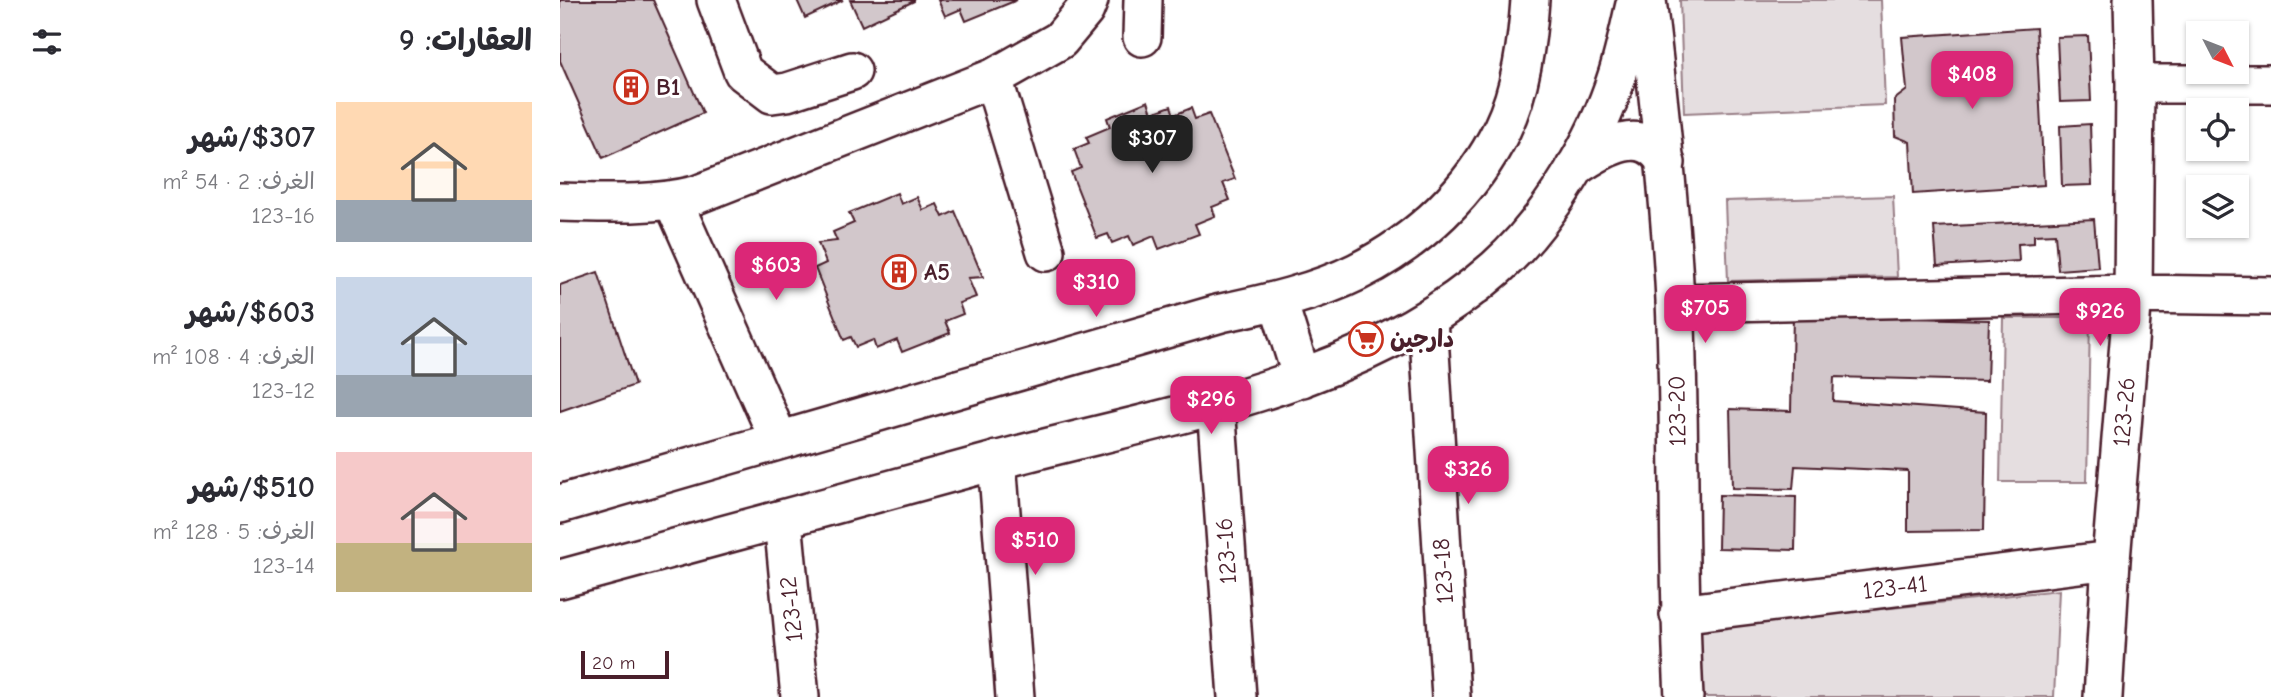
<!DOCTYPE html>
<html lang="ar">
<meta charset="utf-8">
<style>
body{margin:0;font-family:"Comic Neue","Playpen Sans Arabic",sans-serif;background:#f2f2f3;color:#2b2b33;direction:rtl;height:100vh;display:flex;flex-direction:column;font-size:26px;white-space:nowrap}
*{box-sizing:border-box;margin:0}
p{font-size:23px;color:#7c7c81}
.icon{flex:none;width:38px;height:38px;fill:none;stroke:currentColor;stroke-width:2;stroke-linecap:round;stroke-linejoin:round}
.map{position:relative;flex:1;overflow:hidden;direction:ltr}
.panel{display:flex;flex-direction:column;background:#fff;width:560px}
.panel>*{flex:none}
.needle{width:46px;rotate:132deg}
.fabs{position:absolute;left:1626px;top:21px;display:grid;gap:14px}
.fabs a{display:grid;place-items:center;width:63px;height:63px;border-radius:0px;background:#fff;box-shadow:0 2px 5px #0004;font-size:35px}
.scale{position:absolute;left:21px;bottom:18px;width:88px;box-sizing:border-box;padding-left:7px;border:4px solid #4a1f2b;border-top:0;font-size:19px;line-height:24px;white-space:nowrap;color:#4a1f2b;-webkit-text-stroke:5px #fff;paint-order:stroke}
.price{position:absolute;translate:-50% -60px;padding:0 16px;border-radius:14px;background:#db2777;color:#fff;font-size:23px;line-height:46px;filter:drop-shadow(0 2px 4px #0008)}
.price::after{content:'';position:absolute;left:50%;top:42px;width:21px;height:16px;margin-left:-10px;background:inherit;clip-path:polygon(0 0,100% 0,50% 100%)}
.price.current{background:#222;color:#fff}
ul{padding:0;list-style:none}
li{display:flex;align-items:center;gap:21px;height:175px;padding:0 28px}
li span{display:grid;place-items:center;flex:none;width:196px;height:140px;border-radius:0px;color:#555}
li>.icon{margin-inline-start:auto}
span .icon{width:84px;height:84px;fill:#fffc;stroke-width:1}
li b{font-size:30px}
h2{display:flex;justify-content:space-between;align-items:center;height:84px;padding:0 28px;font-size:30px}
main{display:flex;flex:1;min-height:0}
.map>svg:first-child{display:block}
.green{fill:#e5dee0;stroke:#987e86;stroke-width:2}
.building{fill:#d2c7cb;stroke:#4a1f2b;stroke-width:2}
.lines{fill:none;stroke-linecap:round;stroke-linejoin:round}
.minor-casing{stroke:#4a1f2b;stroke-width:42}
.minor{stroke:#fff;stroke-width:37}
.labels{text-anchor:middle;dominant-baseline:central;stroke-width:6;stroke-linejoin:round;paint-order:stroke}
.poi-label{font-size:24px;font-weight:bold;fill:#4a1f2b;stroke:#fff;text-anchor:start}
.street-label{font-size:24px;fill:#4a1f2b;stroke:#fff}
</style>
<main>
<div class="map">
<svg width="1711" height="697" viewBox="0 0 1711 697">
<rect width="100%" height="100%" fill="#fff"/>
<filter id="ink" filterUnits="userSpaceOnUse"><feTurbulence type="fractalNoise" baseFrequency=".0143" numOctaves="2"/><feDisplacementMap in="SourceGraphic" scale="14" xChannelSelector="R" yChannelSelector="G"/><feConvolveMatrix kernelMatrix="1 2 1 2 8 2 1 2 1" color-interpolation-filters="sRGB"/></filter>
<g filter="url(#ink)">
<path class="green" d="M1120 0H1321L1325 105 1124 113Z
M1333 196 1337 277 1168 281 1165 201Z
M1443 318H1530L1527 482H1440Z
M1499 590 1494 697H1130L1127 630Z"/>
<path class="building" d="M0 0H93L143 113 43 158 0 61Z
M237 0H283L245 18Z
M290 0H354V1L302 26Z
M378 0H457L406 21 401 9 385 16Z
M1476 28 1484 185 1353 194 1350 142 1335 136 1334 100 1347 90 1342 37Z
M1528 36 1531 101 1500 102 1497 37Z
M588 101 592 113 611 106 614 115 631 108 635 119 649 114 675 179 663 183 670 200 652 207 655 216 635 224 639 234 599 249 594 236 573 245 569 236 552 243 548 234 537 238 511 172 521 168 514 149 529 143 526 137 550 127 547 118Z
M1530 124 1532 185 1502 186 1500 126Z
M337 193 341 204 357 197 363 210 377 204 383 217 395 211 423 277 408 278 416 297 399 303 403 314 385 321 390 333 342 352 337 340 316 349 313 340 296 347 291 337 284 340 255 268 266 263 258 243 277 241 273 232 294 223 289 213Z
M1534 219 1538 267 1498 270 1495 234 1474 235V243L1458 244 1459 261 1377 266 1374 227Z
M38 272 75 385 0 411V285Z
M1233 315 1429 320 1427 381 1274 377 1273 401 1426 412 1424 530 1348 531V471L1235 466 1233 489 1172 488 1170 409 1231 411Z
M1159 495 1236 497 1235 550 1158 548Z"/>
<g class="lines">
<g class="minor-casing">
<path id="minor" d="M156 0 183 72 212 94 227 92 292 71
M1087 0C1099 100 1110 200 1115 300 1121 432 1117 565 1124 697
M582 37 583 0
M433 78 486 252
M1575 84H1711
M1015 167C1045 147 1083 123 1106 163
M113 201 219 440
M0 202C46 203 91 206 136 195L433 78 500 40 525 10 529 0
M718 301 742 378
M1115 303 1573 294 1711 296
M868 319 891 697
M656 405 677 697
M437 460 455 697
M0 504 661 313C705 304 757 292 797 272 859 241 912 191 942 129 961 90 967 43 970 0
M223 520 240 697
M0 579C145 541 290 500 435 461 604 415 801 388 936 268 987 223 1037 141 1057 76 1065 51 1070 25 1076 0
M1119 614 1551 560
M1543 697 1551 560 1573 294 1575 84 1573 0"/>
</g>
<use href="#minor" class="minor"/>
</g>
</g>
<defs>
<g id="building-ring" transform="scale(1.75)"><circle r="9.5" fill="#fff" stroke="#c8321e" stroke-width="1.5"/><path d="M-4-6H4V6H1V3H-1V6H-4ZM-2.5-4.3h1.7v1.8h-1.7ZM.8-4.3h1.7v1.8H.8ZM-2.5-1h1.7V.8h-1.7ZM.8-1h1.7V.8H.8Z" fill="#c8321e"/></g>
<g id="supermarket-ring" transform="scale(1.75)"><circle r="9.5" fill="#fff" stroke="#c8321e" stroke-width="1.5"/><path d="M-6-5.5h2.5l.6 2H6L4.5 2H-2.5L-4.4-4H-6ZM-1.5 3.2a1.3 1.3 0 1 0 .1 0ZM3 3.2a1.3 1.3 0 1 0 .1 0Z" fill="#c8321e"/></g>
</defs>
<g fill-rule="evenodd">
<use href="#building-ring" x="71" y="87"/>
<use href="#building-ring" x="339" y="272"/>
<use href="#supermarket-ring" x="806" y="339"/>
</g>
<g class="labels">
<g class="poi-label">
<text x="96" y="87">B1</text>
<text x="364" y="272">A5</text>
<text x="830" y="339">دارجين</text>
</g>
<g class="street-label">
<text transform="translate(1117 411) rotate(-91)">123-20</text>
<text transform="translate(1564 412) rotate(-85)">123-26</text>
<text transform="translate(666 551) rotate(-94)">123-16</text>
<text transform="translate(883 571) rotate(-94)">123-18</text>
<text transform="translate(1335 587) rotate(-7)">123-41</text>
<text transform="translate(231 609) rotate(-96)">123-12</text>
</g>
</g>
</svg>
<div class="fabs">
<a><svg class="needle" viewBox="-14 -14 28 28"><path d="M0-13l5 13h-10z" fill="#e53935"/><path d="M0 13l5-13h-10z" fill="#7c7c81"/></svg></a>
<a><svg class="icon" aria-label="locate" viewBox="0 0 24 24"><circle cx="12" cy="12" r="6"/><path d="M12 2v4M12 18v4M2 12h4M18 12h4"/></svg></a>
<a><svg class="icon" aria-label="layers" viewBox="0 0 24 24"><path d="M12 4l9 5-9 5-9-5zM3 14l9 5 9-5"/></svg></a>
</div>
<div class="scale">20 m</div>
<b class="price" style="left:1412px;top:111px">$408</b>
<b class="price current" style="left:592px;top:175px">$307</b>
<b class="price" style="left:216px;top:302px">$603</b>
<b class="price" style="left:536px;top:319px">$310</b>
<b class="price" style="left:1145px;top:345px">$705</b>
<b class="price" style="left:1540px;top:348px">$926</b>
<b class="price" style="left:651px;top:436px">$296</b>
<b class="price" style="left:908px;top:506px">$326</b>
<b class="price" style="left:475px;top:577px">$510</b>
</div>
<section class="panel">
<h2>العقارات: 9<svg class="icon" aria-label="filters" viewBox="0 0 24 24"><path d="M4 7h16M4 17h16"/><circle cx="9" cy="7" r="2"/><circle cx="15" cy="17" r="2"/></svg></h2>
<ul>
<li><span style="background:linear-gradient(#ffd9b3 70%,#9aa5b1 0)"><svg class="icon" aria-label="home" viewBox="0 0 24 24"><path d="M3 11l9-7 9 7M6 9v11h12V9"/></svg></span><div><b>$307/شهر</b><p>الغرف: 2 · 54 m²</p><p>123-16</p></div></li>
<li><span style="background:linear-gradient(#c9d6e8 70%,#9aa5b1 0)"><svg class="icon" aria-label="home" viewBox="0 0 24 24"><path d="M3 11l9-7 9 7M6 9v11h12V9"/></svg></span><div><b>$603/شهر</b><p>الغرف: 4 · 108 m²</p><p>123-12</p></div></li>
<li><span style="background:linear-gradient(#f6c9c9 65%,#c2b280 0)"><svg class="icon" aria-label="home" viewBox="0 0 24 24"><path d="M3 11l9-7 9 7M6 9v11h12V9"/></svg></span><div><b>$510/شهر</b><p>الغرف: 5 · 128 m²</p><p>123-14</p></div></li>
</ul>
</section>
</main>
